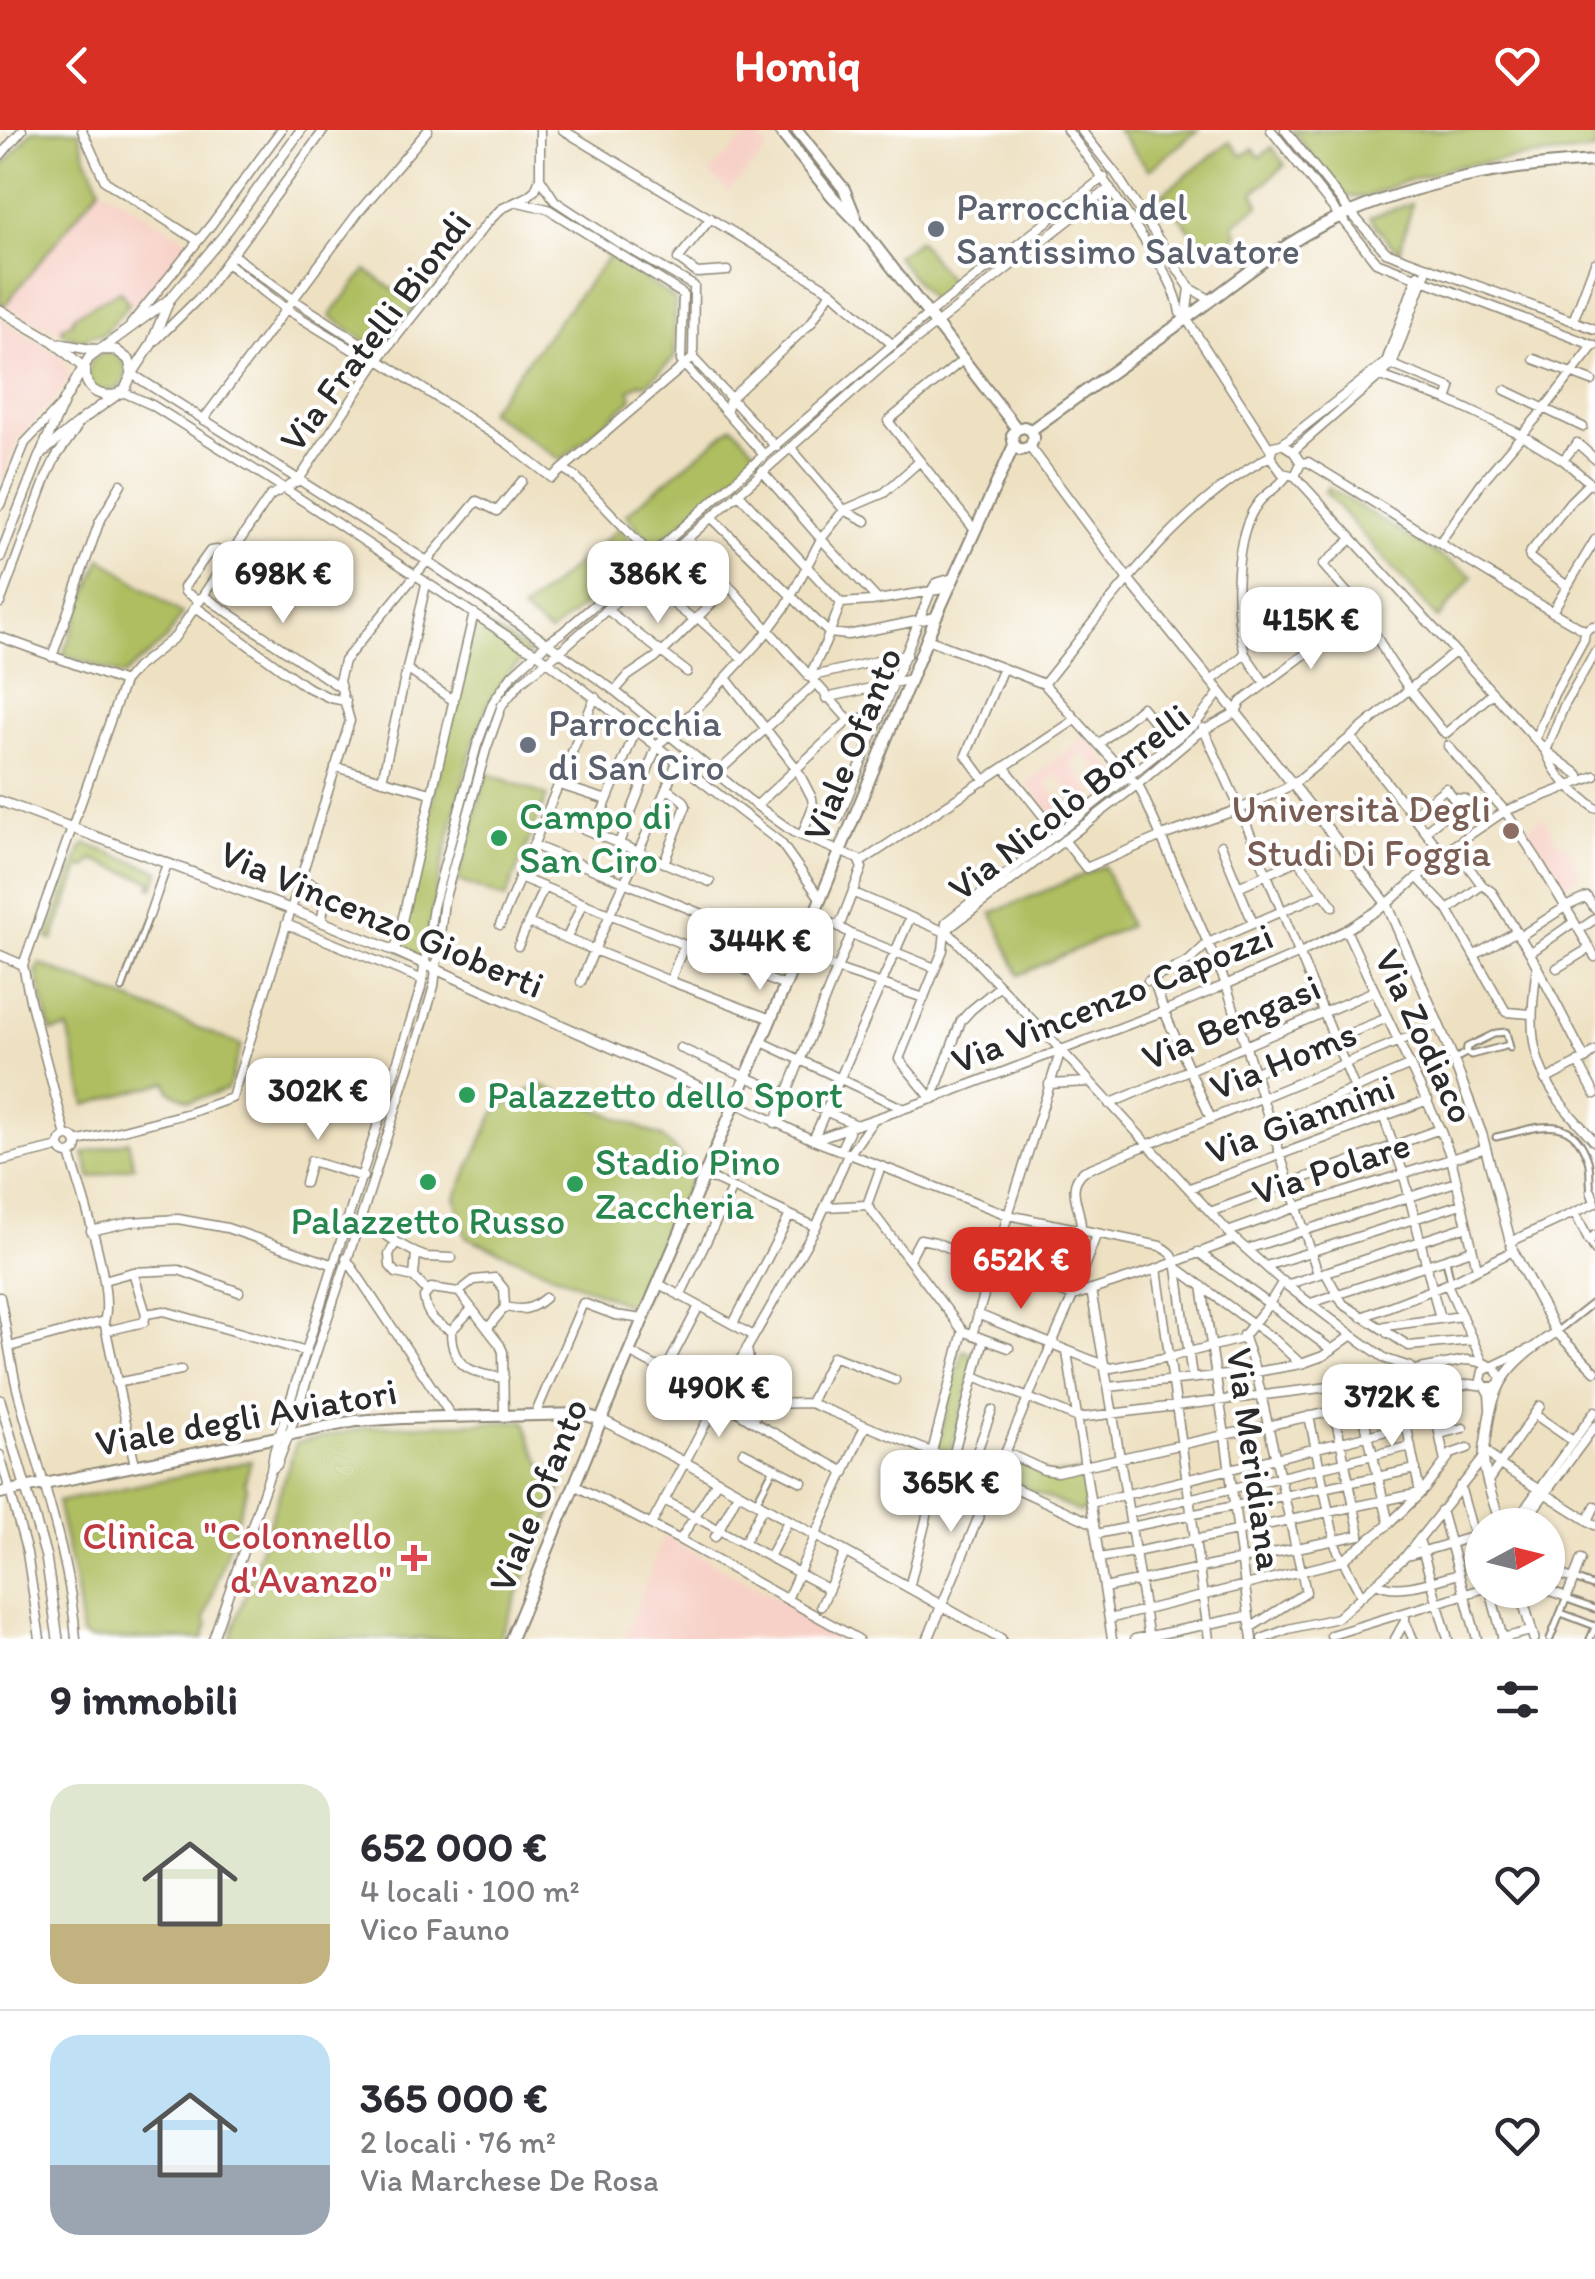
<!DOCTYPE html>
<html lang="it">
<meta charset="utf-8">
<style>
body{margin:0;font-family:Itim,sans-serif;background:#f2f2f3;color:#2b2b33;height:100vh;display:flex;flex-direction:column;font-size:38px;white-space:nowrap}
*{box-sizing:border-box;margin:0}
p{font-size:32px;color:#7c7c81}
.icon{flex:none;width:55px;height:55px;fill:none;stroke:currentColor;stroke-width:2;stroke-linecap:round;stroke-linejoin:round}
.map{position:relative;height:1509px;overflow:hidden}
.details{display:flex;flex-direction:column;background:#fff;flex:1}
.details>*{flex:none}
.needle{width:65px;rotate:83deg}
.buttons{position:absolute;left:1465px;top:1378px;display:grid;gap:20px}
.buttons a{display:grid;place-items:center;width:100px;height:100px;border-radius:50%;background:#fff;box-shadow:0 2px 8px #0004;font-size:50px}
.price{position:absolute;translate:-50% -85px;padding:0 22px;border-radius:20px;background:#fff;color:#222;font-size:32px;line-height:65px;filter:drop-shadow(0 2px 5px #0008)}
.price::after{content:'';position:absolute;left:50%;top:60px;width:30px;height:22px;margin-left:-15px;background:inherit;clip-path:polygon(0 0,100% 0,50% 100%)}
.price.current{background:#d93025;color:#fff}
ul{padding:0;list-style:none}
li{display:flex;align-items:center;gap:30px;height:250px;padding:0 50px}
li+li{border-top:2px solid #e1e1e2}
li span{display:grid;place-items:center;flex:none;width:280px;height:200px;border-radius:30px;color:#555}
li>.icon{margin-inline-start:auto}
span .icon{width:120px;height:120px;fill:#fffc;stroke-width:1}
li b{font-size:42px}
h2{display:flex;justify-content:space-between;align-items:center;height:120px;padding:0 50px;font-size:42px}
header{display:flex;justify-content:space-between;align-items:center;height:130px;padding:0 50px;background:#d93025;color:#fff;font-size:45px;font-weight:700}
.map>svg:first-child{display:block}
.built{fill:#f7d1c7}
.green{fill:#afbe61;stroke:#6d7446;stroke-width:2.5}
.lines{fill:none;stroke-linecap:round;stroke-linejoin:round}
.pedestrian-casing{stroke:#8c8676;stroke-width:9}
.minor-casing{stroke:#8c8676;stroke-width:11}
.tertiary-casing{stroke:#8c8676;stroke-width:12}
.secondary-casing{stroke:#8c8676;stroke-width:14}
.pedestrian{stroke:#fff;stroke-width:5}
.minor{stroke:#fff;stroke-width:8}
.tertiary{stroke:#fff;stroke-width:9}
.secondary{stroke:#fff;stroke-width:10}
.worship-dot{fill:#6b7280;stroke:#fff;stroke-width:4}
.education-dot{fill:#8d6e63;stroke:#fff;stroke-width:4}
.leisure-dot{fill:#2e9e5b;stroke:#fff;stroke-width:4}
.health-dot{fill:#e0444e;stroke:#fff;stroke-width:4}
.labels{text-anchor:middle;dominant-baseline:central;stroke-width:8;stroke-linejoin:round;paint-order:stroke}
.worship-label{font-size:38px;fill:#5b616d;stroke:#fff;text-anchor:start}
.street-label{font-size:38px;fill:#2b2b2b;stroke:#fff}
.education-label{font-size:38px;fill:#785e54;stroke:#fff;text-anchor:end}
.leisure-label{font-size:38px;fill:#27864d;stroke:#fff;text-anchor:start}
.health-label{font-size:38px;fill:#be3a42;stroke:#fff;text-anchor:end}
</style>
<header><svg class="icon" aria-label="back" viewBox="0 0 24 24"><path d="M15 5l-7 7 7 7"/></svg>Homiq<svg class="icon" aria-label="heart" viewBox="0 0 24 24"><path d="M12 20l-8-8c-3-5 5-10 8-4 3-6 11-1 8 4z"/></svg></header>
<div class="map">
<svg width="1595" height="1509" viewBox="0 0 1595 1509">
<rect width="100%" height="100%" fill="#fff"/>
<filter id="ink" filterUnits="userSpaceOnUse"><feTurbulence type="fractalNoise" baseFrequency=".01" numOctaves="2"/><feDisplacementMap in="SourceGraphic" scale="20" xChannelSelector="R" yChannelSelector="G"/><feConvolveMatrix kernelMatrix="1 2 1 2 8 2 1 2 1" color-interpolation-filters="sRGB"/></filter>
<filter id="wash" filterUnits="userSpaceOnUse"><feTurbulence type="fractalNoise" baseFrequency=".0048" numOctaves="4" result="noise"/><feDisplacementMap in="SourceGraphic" scale="40" xChannelSelector="R" yChannelSelector="G"/><feGaussianBlur stdDeviation="2.25" result="paint"/><feColorMatrix in="noise" values="0 0 0 0 0 0 0 0 0 0 0 0 0 0 0 0 0 1.4 0 .05"/><feComposite in="paint" operator="in"/></filter>
<g filter="url(#wash)">
<rect width="100%" height="100%" fill="#eee1c2"/>
<path class="built" d="M751 1 769 19 728 62 709 43Z
M100 57 188 110V113L133 177 120 161 109 166 71 193 63 197 62 203 4 176Z
M0 188 62 227 69 241 64 257 16 312 0 357Z
M1086 605 1116 643 1106 651 1083 623 1070 633 1095 665 1082 676 1056 645 1046 653 1069 683 1057 692 1026 653Z
M1543 686 1560 717 1565 714 1581 744 1559 756 1526 698Z
M664 1406 849 1509H624Z"/>
<path class="green" d="M33 0H79L85 24 100 57 4 176 0 174V40Z
M1117 0H1198L1149 40Z
M1292 0H1595V21L1517 28 1453 37 1400 53 1367 67 1343 66Z
M1230 12 1242 26 1253 19 1260 27 1272 17 1285 35 1254 62 1259 75 1234 94 1237 105 1217 120 1197 109 1162 64Z
M1412 73 1400 121 1388 112 1370 87Z
M919 110 953 155 932 172 896 126Z
M609 126 675 169V227L647 254 640 253 630 260 632 269 561 330 488 281Z
M366 140 415 176 381 222 330 186Z
M120 161 129 174 103 205H93L82 211 62 203V197L71 193 75 185Z
M88 242a19 19 0 1 1 38 0a19 19 0 1 1-38 0Z
M733 296 759 324 654 418 626 384Z
M1327 357 1473 446 1438 489 1325 362Z
M619 398 645 425 550 503 522 481Z
M101 428 182 484 166 510 123 546 63 524Z
M475 488 530 523 511 541 490 571 473 614 442 735 423 830 398 820Z
M487 643 547 666 505 769 457 750Z
M86 714 160 741 153 758 150 757 152 751 92 730 87 738 81 736 53 810 47 808 81 719Z
M1104 736 1129 796 1019 845 992 783Z
M40 834 241 915 230 954 226 960 190 971 170 961 167 952 86 975 68 899 51 902 36 841Z
M539 954 662 1007 694 1040 644 1166 628 1175 466 1107 455 1068 495 982Z
M128 1011 134 1036 91 1048 84 1023Z
M963 1220 976 1226 952 1320 949 1321 937 1318Z
M525 1291 531 1312 543 1337 565 1351 499 1509H230L296 1313 368 1297Z
M1009 1329 1050 1345 1082 1342 1088 1375 1086 1379 1079 1382 1001 1347Z
M251 1331 245 1351 247 1358 205 1489 208 1494 203 1509H89L82 1505 76 1458 57 1372Z"/>
</g>
<g filter="url(#ink)">
<g class="lines">
<g class="pedestrian-casing">
<path id="pedestrian" d="M122 859 149 786
M1466 923 1467 917 1496 903 1506 902 1510 918
M1453 930 1466 923 1471 925 1509 915
M1496 1007C1536 999 1571 979 1588 1030 1591 1040 1589 1050 1591 1061
M1589 1111 1595 1122
M1446 1130 1451 1152
M1556 1202 1595 1171
M757 1370 774 1338
M1574 1449 1595 1457
M1567 1469 1595 1479
M1561 1483 1595 1496
M1550 1509 1567 1467
M1590 1509 1595 1498"/>
</g>
<g class="minor-casing">
<path id="minor" d="M82 0 105 51 198 111
M563 0 831 161 893 215
M1067 0C1094 34 1117 69 1141 105 1156 129 1176 154 1180 183L1186 188 1270 319
M1081 0 1116 44 1190 158 1211 170
M1271 0 1376 132 1595 216
M1285 0 1351 83 1386 122 1595 199
M0 26 22 0
M540 48 555 71 616 111 694 156 693 228 776 317
M518 72 548 79 683 164 681 231 764 325
M711 88 678 129 697 143 727 141
M233 125 294 170 381 226
M227 133 286 179 376 234
M1186 188 1190 158
M1573 191 1595 133
M131 194 211 95 281 0
M154 212 203 164 324 0
M964 229 888 291 974 399
M1534 229 1592 251
M379 230 508 314 552 348 693 228
M132 244 427 431 547 513 615 561 749 670 793 702 858 729 862 738 841 792 836 795 812 787
M1380 244 1381 246 1447 270 1451 258 1392 235
M1505 260 1583 297
M116 264 125 263 152 275 282 357 518 513 537 523 781 713 820 768
M1447 270 1520 304 1563 330 1595 357
M726 282 730 269 811 193 831 161
M203 290 357 84 428 0
M1282 314 1386 232 1418 144
M791 318 844 380 866 391
M1293 321 1392 235 1428 137
M1563 330 1577 313 1595 329
M1301 333 1308 332C1401 388 1491 448 1586 501
M564 339 577 348 652 426
M762 341 821 409 878 470
M1295 346 1301 333 1293 321 1282 314 1273 316 1270 326 1282 343 1295 346 1546 621 1579 645V652
M738 363 841 473 872 471 949 458
M0 375 25 313 61 275
M711 387 829 503 848 505 936 487
M687 409 849 590
M1352 409 1323 435 1363 481 1387 526 1409 559 1445 604 1493 563
M1440 412 1482 352 1544 279 1594 215
M641 448 694 490
M1567 456 1530 428 1529 424 1570 372 1589 353
M204 466 341 558
M200 471 185 462 184 457 210 421 217 420 229 428
M0 473 47 346 56 327 76 299
M196 477 305 556 330 568 346 571
M606 479 687 542
M1552 482 1595 410
M697 487 743 529
M0 507 124 552
M927 509 1044 554 1128 647 1138 654 1226 854 1318 1144
M1245 524 1265 553
M52 527 99 393 121 354
M408 540 454 571
M809 547 907 524
M809 547 825 514 841 473
M726 548 797 639 812 668 813 676 802 705
M1211 551 1245 524C1234 485 1232 405 1259 372 1267 362 1280 357 1287 345
M1044 554C1111 471 1175 378 1270 326
M615 561 628 546 662 523 728 457
M826 568 911 549
M1203 598 1240 679 1355 959
M1351 607 1443 724
M1535 609 1554 564 1584 509C1584 502 1588 496 1595 496
M1099 614 1142 577 1171 613
M1448 616 1505 681 1537 729 1595 827
M1546 621 1564 576 1595 522
M1546 621C1557 650 1571 659 1595 678
M335 637 431 663
M1005 638 1056 702
M717 643 815 554
M382 650 426 454
M985 651 966 625 1003 538
M560 655 607 670
M757 675 849 590 860 588 880 589
M548 684 710 752
M1412 685 1446 658 1453 668 1465 669 1486 694
M839 688 931 461 936 453 953 448
M1425 701 1464 670
M594 702 636 600
M1064 710 1086 738 1162 706 1240 679 1292 655 1455 522
M619 713 657 616 711 564 764 506 786 476 821 409 844 380 884 363 920 331
M533 715 837 839 924 868
M1221 715 1253 793
M1453 716 1482 755 1492 762 1530 823 1585 929
M861 732 1075 590
M664 733 686 676 684 671 667 658
M519 747 785 856
M1417 747 1448 780 1506 882 1531 884
M300 749C327 758 327 765 321 792
M1238 757 1298 730 1333 776
M854 763 950 804 1061 920 1235 1109 1286 1155 1352 1205 1386 1229 1410 1237
M1448 780 1482 755
M149 786 167 734
M528 793 670 851 771 889
M286 794 423 850
M500 795 595 567
M836 795 851 804 935 838
M1346 800 1440 999 1451 1028 1477 1138
M1579 800 1595 789
M945 801 1138 654 1197 604 1235 583 1241 572 1363 481
M1519 807 1565 777 1587 767 1595 779
M567 808 582 774
M518 816 544 757
M395 821 474 483
M1530 823 1574 792
M0 825 23 835
M1475 825 1515 802
M1537 835C1530 894 1526 928 1564 977 1574 989 1585 1000 1595 1012
M1557 838 1590 818
M1153 849 1164 881 1211 989
M670 851 684 816
M1148 851 1189 831 1208 813 1324 763
M581 852C611 777 648 706 677 632
M762 912 902 978
M680 918 857 995
M1578 932 1595 964
M1255 942 1387 888
M1545 950 1585 929 1595 921
M1049 954 1089 952
M932 969 899 929 943 820 946 792 1197 592 1220 562
M932 969 961 891 971 880 1000 856
M736 973 813 1010 1008 1085 1160 1116C1172 1122 1174 1125 1177 1138L1275 1210 1301 1234
M1109 974 1374 861
M1384 988 1403 1042 1440 1189
M775 993 851 804
M1271 994 1411 935
M66 1006 30 870 23 835 124 552 136 538 175 507 270 366 298 351 381 226 487 93 501 79 528 66 535 60 540 48V0
M59 1015a9 9 0 1 1 18 0a9 9 0 1 1-18 0Z
M813 1010 932 969 1164 881 1300 823 1346 800 1387 774 1453 716 1505 681 1595 646
M813 1010 910 788
M76 1012 189 983 232 968 350 591 339 551 344 531 477 371 497 381 522 351
M840 1021 851 997
M70 1024C80 1058 115 1161 104 1191L135 1335
M0 1031 59 1017
M881 1036 867 1075 963 1201
M705 1045 816 1097
M305 1053 311 1031 363 1047
M1190 1058 1428 970
M1591 1061 1595 1072
M825 1077 867 1075
M1210 1082 1440 999
M1575 1083 1589 1111 1595 1105
M361 1088 396 1112
M1081 1099C1082 1078 1064 1058 1084 1041L1438 895
M91 1101 130 1092 178 1089 227 1098 334 1135
M1228 1102 1297 1077 1486 1018
M1510 1112 1595 1073
M1247 1119 1456 1052
M1198 1122 1332 1220
M416 1123 426 1127 452 1128
M346 1128 452 1287
M909 1130 920 1109 935 1112 993 1137 1073 1166 1157 1139 1235 1109
M1266 1136 1461 1074
M1177 1138 1192 1247
M1157 1139 1209 1509
M133 1142 179 1140 239 1162
M1325 1142 1343 1174 1409 1216 1473 1210
M414 1147 416 1123 396 1112 389 1124 390 1136 396 1143 414 1147 428 1162
M104 1150 133 1142 146 1184
M659 1154 754 1206
M1447 1154 1483 1233
M1286 1155 1467 1096
M1046 1156C1047 1143 1039 1134 1036 1121L1058 1110 1065 1097
M1202 1156 1225 1305 1252 1509
M1091 1160 1113 1285 1149 1509
M459 1162 431 1158 424 1167C426 1185 435 1193 451 1201L472 1179
M680 1166 732 1058
M0 1167C7 1200 10 1234 19 1266 40 1346 70 1426 76 1509
M1311 1173 1472 1120
M505 1177C523 1181 531 1180 545 1168
M146 1184 164 1181 307 1222
M977 1184 1111 1238 1169 1227 1241 1209 1269 1174 1283 1151
M1362 1187 1447 1154 1513 1121
M733 1194 790 1085
M488 1198 505 1177 504 1159 495 1148 474 1150 459 1162 500 1215 503 1222 504 1285
M106 1201 144 1192 146 1184
M451 1201C451 1237 472 1244 504 1248
M1556 1202 1595 1241
M1387 1203 1385 1196 1462 1186
M972 1205 1008 1085 1061 920
M1243 1205 1256 1242 1306 1462 1250 1498
M984 1209 1009 1218
M9 1217 104 1191
M747 1218 753 1255 764 1274
M629 1222 719 1270 752 1291 845 1342
M1067 1222 1112 1509
M665 1241 699 1176
M974 1246 1078 1288 1329 1257 1466 1230C1479 1231 1497 1234 1501 1248L1499 1253 1494 1257 1470 1254 1361 1275 1057 1342 1044 1340 1007 1323
M728 1252 760 1272
M116 1253 181 1240
M1108 1257 1256 1242 1301 1234 1323 1226 1352 1205
M810 1273 833 1226 895 1250
M1361 1275 1389 1394
M1490 1278 1489 1264 1481 1250 1483 1241 1529 1219
M1334 1281 1360 1405
M1534 1284 1573 1311
M535 1285 583 1173 615 1185 643 1189
M1309 1286 1336 1417 1361 1465
M752 1291 764 1274 810 1273 971 1338 1094 1394
M1440 1304 1463 1298
M1485 1319 1500 1335 1595 1395
M743 1322 802 1352
M932 1322 963 1201 984 1209 952 1330
M0 1325 27 1423 40 1509
M1445 1332 1451 1324 1468 1318
M971 1338 992 1280
M271 1340 274 1322 421 858 433 777 477 615 493 572 512 545 547 513 563 502 634 441 764 325 925 187 1104 47
M1488 1351 1540 1276
M576 1356 680 1410 858 1509
M1460 1356 1482 1434
M664 1370 828 1459
M1091 1373 1407 1296
M1441 1380 1477 1509
M1129 1383 1411 1316
M1588 1391 1595 1376
M651 1395 728 1252 816 1097 846 1029 872 992
M1513 1395 1595 1281
M1522 1395 1595 1296
M1096 1404 1416 1339
M715 1407 738 1363
M1419 1409 1448 1509
M680 1410 717 1351
M744 1413 763 1377
M1407 1426 1475 1406
M769 1427 788 1391
M1099 1428 1135 1422 1420 1363 1401 1268
M1548 1441 1574 1449
M1377 1453C1397 1465 1437 1450 1459 1444
M909 1458 942 1326
M1104 1458 1360 1405
M1490 1460 1503 1509
M1547 1460 1567 1467 1581 1429
M787 1469 865 1296
M942 1475 1028 1268 1073 1166 1097 1103
M821 1476 845 1423
M1405 1483V1491L1413 1509
M1109 1489 1342 1431 1389 1394 1424 1360 1445 1332 1431 1262
M1331 1505 1482 1459
M1502 1508 1531 1501
M213 1509 271 1340 277 1335 289 1304 361 1088 425 887 434 856 444 771 486 620 502 575 522 551 559 522 885 234 1110 58
M1135 1509 1248 1486
M1262 1509 1288 1499 1337 1488 1404 1428 1483 1329
M1395 1509 1405 1491"/>
</g>
<g class="tertiary-casing">
<path id="tertiary" d="M0 180 53 211 85 239
M61 214 88 219 116 220 129 230 132 244
M85 241C85 258 97 267 114 265
M1030 317 1128 449 1220 562 1387 774 1452 926 1482 1005 1513 1121 1556 1202C1513 1231 1493 1248 1487 1302 1486 1312 1483 1323 1484 1333 1486 1354 1495 1375 1501 1395
M42 323 84 288 125 259 132 244 151 215 169 171
M0 427 40 325 64 271 89 228 171 168 224 105 301 0
M0 671 290 779 395 821 736 973
M0 1270 46 1427 58 1509
M602 1290 686 1333 1001 1509
M1520 1460 1534 1509
M928 1509 942 1475"/>
</g>
<g class="secondary-casing">
<path id="secondary" d="M779 0 833 67 858 93 1017 299 1024 297 1031 300
M797 0 844 59 856 88
M1031 300C1087 260 1142 221 1198 180 1242 147 1286 111 1337 88 1420 51 1505 36 1595 31
M1014 315 1020 320 1030 317 1034 307 1031 300
M0 1363 356 1291 403 1288 582 1284 602 1290
M511 1509 629 1222 785 856 936 487 1014 315 1012 305 1017 299"/>
</g>
<use href="#pedestrian" class="pedestrian"/>
<use href="#minor" class="minor"/>
<use href="#tertiary" class="tertiary"/>
<use href="#secondary" class="secondary"/>
</g>
</g>
<g class="worship-dot">
<circle cx="936" cy="99" r="10"/>
<circle cx="528" cy="615" r="10"/>
</g>
<circle class="education-dot" cx="1511" cy="701" r="10"/>
<g class="leisure-dot">
<circle cx="499" cy="708" r="10"/>
<circle cx="467" cy="965" r="10"/>
<circle cx="428" cy="1052" r="10"/>
<circle cx="575" cy="1054" r="10"/>
</g>
<path class="health-dot" d="M409 1413h10v10h10v10h-10v10h-10v-10h-10v-10h10z"/>
<g class="labels">
<g class="worship-label">
<text x="956" y="77">Parrocchia del<tspan x="956" dy="44">Santissimo Salvatore</tspan></text>
<text x="548" y="593">Parrocchia<tspan x="548" dy="44">di San Ciro</tspan></text>
</g>
<g class="street-label">
<text transform="translate(375 201) rotate(-53)">Via Fratelli Biondi</text>
<text transform="translate(852 614) rotate(-68)">Viale Ofanto</text>
<text transform="translate(1069 672) rotate(-38)">Via Nicolò Borrelli</text>
<text transform="translate(382 789) rotate(23)">Via Vincenzo Gioberti</text>
<text transform="translate(1112 868) rotate(-22)">Via Vincenzo Capozzi</text>
<text transform="translate(1231 892) rotate(-23)">Via Bengasi</text>
<text transform="translate(1425 906) rotate(65)">Via Zodiaco</text>
<text transform="translate(1283 930) rotate(-22)">Via Homs</text>
<text transform="translate(1300 989) rotate(-20)">Via Giannini</text>
<text transform="translate(1331 1038) rotate(-18)">Via Polare</text>
<text transform="translate(246 1287) rotate(-10)">Viale degli Aviatori</text>
<text transform="translate(1255 1329) rotate(82)">Via Meridiana</text>
<text transform="translate(538 1365) rotate(-68)">Viale Ofanto</text>
</g>
<g class="education-label">
<text x="1491" y="679">Università Degli<tspan x="1491" dy="44">Studi Di Foggia</tspan></text>
</g>
<g class="leisure-label">
<text x="519" y="686">Campo di<tspan x="519" dy="44">San Ciro</tspan></text>
<text x="487" y="965">Palazzetto dello Sport</text>
<text x="595" y="1032">Stadio Pino<tspan x="595" dy="44">Zaccheria</tspan></text>
<text x="428" y="1091" text-anchor="middle">Palazzetto Russo</text>
</g>
<g class="health-label">
<text x="392" y="1406">Clinica "Colonnello<tspan x="392" dy="44">d'Avanzo"</tspan></text>
</g>
</g>
</svg>
<div class="buttons">
<a><svg class="needle" viewBox="-14 -14 28 28"><path d="M0-13l5 13h-10z" fill="#e53935"/><path d="M0 13l5-13h-10z" fill="#7c7c81"/></svg></a>
</div>
<b class="price" style="left:283px;top:496px">698K €</b>
<b class="price" style="left:658px;top:496px">386K €</b>
<b class="price" style="left:1311px;top:542px">415K €</b>
<b class="price" style="left:760px;top:863px">344K €</b>
<b class="price" style="left:318px;top:1013px">302K €</b>
<b class="price current" style="left:1021px;top:1182px">652K €</b>
<b class="price" style="left:719px;top:1310px">490K €</b>
<b class="price" style="left:1392px;top:1319px">372K €</b>
<b class="price" style="left:951px;top:1405px">365K €</b>
</div>
<section class="details">
<h2>9 immobili<svg class="icon" aria-label="filters" viewBox="0 0 24 24"><path d="M4 7h16M4 17h16"/><circle cx="9" cy="7" r="2"/><circle cx="15" cy="17" r="2"/></svg></h2>
<ul>
<li><span style="background:linear-gradient(#dfe7d0 70%,#c2b280 0)"><svg class="icon" aria-label="home" viewBox="0 0 24 24"><path d="M3 11l9-7 9 7M6 9v11h12V9"/></svg></span><div><b>652 000 €</b><p>4 locali · 100 m²</p><p>Vico Fauno</p></div><svg class="icon" aria-label="heart" viewBox="0 0 24 24"><path d="M12 20l-8-8c-3-5 5-10 8-4 3-6 11-1 8 4z"/></svg></li>
<li><span style="background:linear-gradient(#bfe0f5 65%,#9aa5b1 0)"><svg class="icon" aria-label="home" viewBox="0 0 24 24"><path d="M3 11l9-7 9 7M6 9v11h12V9"/></svg></span><div><b>365 000 €</b><p>2 locali · 76 m²</p><p>Via Marchese De Rosa</p></div><svg class="icon" aria-label="heart" viewBox="0 0 24 24"><path d="M12 20l-8-8c-3-5 5-10 8-4 3-6 11-1 8 4z"/></svg></li>
</ul>
</section>
